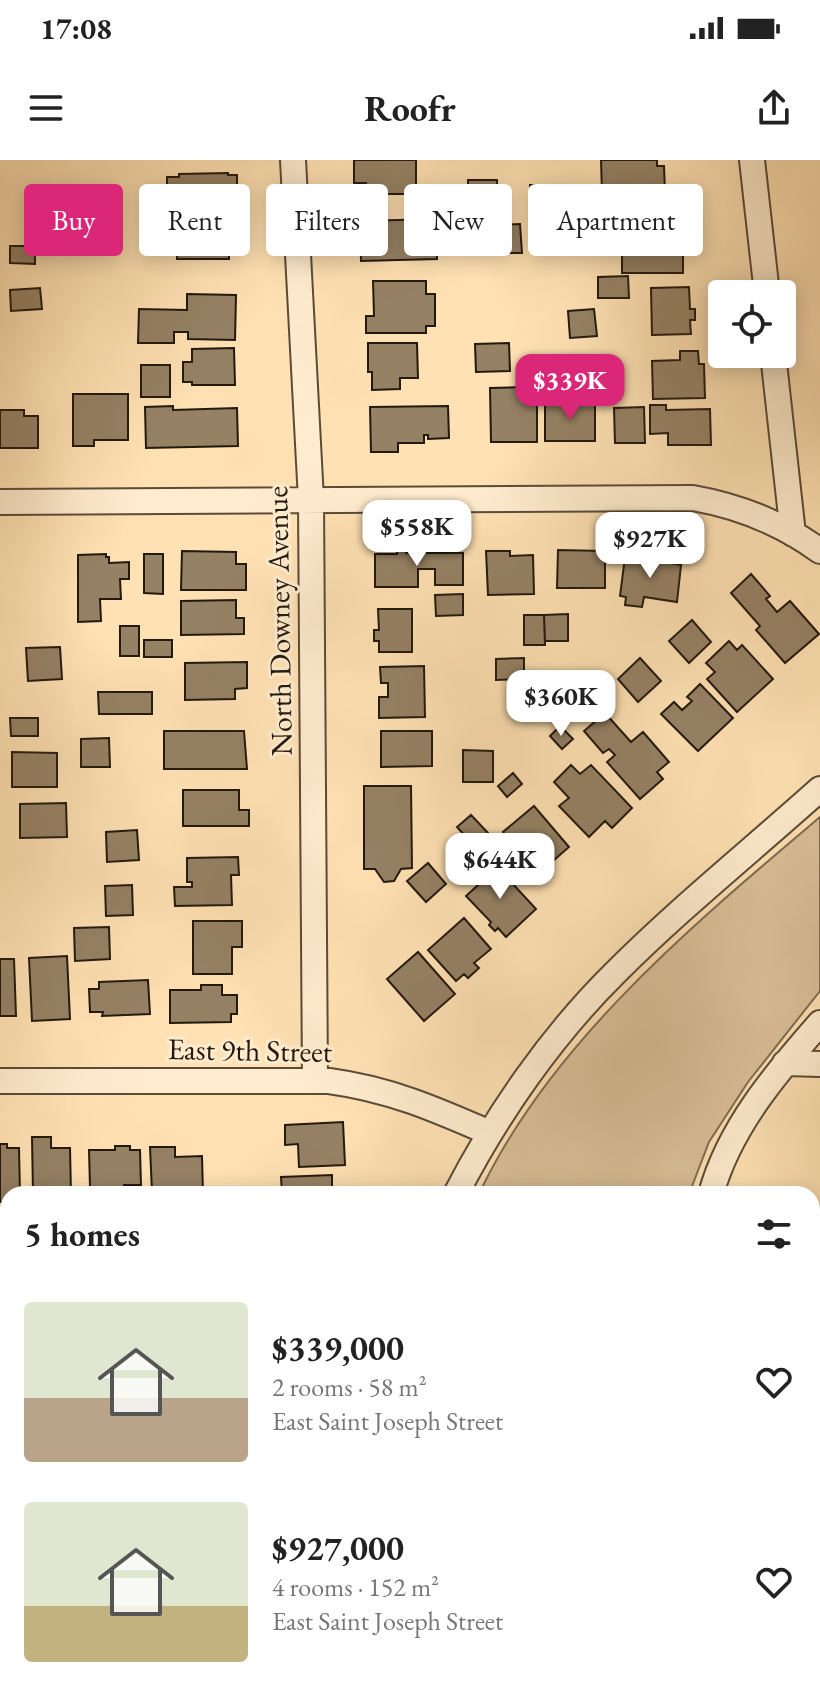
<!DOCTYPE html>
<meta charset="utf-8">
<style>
body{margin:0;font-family:"EB Garamond",serif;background:#f2f2f2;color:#222;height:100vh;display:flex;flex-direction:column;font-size:30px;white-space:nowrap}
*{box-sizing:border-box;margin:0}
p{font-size:26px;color:#767676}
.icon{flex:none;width:44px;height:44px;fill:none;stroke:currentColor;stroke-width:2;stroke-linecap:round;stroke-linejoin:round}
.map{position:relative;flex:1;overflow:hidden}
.sheet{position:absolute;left:0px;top:1026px;width:820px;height:512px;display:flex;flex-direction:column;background:#fff;border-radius:24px 24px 0 0;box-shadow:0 4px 20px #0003}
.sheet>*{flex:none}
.hud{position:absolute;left:24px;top:24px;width:772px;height:72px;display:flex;gap:16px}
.fabs{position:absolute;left:708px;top:120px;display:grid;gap:16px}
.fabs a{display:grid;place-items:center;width:88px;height:88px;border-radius:8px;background:#fff;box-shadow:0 4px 20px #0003;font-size:40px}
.price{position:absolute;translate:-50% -68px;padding:0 18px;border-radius:16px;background:#fff;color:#222;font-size:26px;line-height:52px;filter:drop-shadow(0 2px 4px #0008)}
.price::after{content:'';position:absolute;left:50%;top:48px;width:24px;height:18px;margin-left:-12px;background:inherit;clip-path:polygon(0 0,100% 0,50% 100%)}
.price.active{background:#db2777;color:#fff}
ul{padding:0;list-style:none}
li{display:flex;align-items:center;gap:24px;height:200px;padding:0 24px}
li span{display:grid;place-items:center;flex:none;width:224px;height:160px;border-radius:8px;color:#555}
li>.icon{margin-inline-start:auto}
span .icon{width:96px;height:96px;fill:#fffc;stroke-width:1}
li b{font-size:34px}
h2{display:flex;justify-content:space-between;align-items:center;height:96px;padding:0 24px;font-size:34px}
.pill{padding:0 28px;border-radius:8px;background:#fff;box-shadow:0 4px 20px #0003;font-size:28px;line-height:72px}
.pill.active{background:#db2777;color:#fff}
.status{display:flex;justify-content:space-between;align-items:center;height:56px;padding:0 40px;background:#fff;direction:ltr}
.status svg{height:22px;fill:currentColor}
header{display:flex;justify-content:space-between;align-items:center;height:104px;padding:0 24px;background:#fff;font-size:36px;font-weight:700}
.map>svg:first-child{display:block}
.green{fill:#dabf97;stroke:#7e6c52;stroke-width:2}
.building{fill:#958164;stroke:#23190e;stroke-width:2}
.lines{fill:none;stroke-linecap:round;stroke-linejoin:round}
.street-casing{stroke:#5a4b37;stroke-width:28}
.path{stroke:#23190e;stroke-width:5;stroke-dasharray:6 4;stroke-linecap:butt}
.street{stroke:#ffecce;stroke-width:24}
.labels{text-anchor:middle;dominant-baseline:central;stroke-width:6;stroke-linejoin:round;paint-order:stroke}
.street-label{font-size:30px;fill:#23190e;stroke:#ffecce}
</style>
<div class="status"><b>17:08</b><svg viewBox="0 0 49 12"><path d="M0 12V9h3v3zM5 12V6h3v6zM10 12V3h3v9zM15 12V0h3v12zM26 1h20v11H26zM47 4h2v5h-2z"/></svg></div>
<header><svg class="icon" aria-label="menu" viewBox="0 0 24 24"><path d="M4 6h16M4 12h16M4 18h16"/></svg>Roofr<svg class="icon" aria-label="share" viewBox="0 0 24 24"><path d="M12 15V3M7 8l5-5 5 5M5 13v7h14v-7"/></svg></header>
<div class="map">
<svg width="820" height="1538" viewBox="0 0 820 1538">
<rect width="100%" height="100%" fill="#ffe1b3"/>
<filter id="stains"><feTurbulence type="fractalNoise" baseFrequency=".0025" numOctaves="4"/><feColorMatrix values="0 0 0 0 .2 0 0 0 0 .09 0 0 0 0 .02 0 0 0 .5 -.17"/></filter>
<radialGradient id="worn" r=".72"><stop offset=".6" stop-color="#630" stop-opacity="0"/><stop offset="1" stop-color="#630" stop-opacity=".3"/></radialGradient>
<path class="green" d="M820 657V831L748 922 709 982 689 1034H479C550 883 695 763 820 657Z
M812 1434H820V1538H0V1472L8 1471V1530H812Z"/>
<path class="building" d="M354 0H416V34H365L366 23H354Z
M601 0H657V6H664L665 32 602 34Z
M228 13V15H237V45H228V50H180V46H168V52H144V26H167V17H179V14Z
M468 20H497V43H468Z
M530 25H559V48H531Z
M630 56H663V70H683V113H622V83H630Z
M154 59 174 60 173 87H153Z
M436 59 437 99 361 101 360 61Z
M178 61H230V65H240V87H229V99H177Z
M520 64 522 93H490L489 65Z
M10 86H35V104L10 103Z
M628 116 629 138H598V117Z
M373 121H426V134H435V166H426V173H366V156H374Z
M689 127 690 149H695V160H690L691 174 652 175 651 128Z
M40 128 42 149 11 151 10 130Z
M187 134 236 135 235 180 188 179V172H174V183H138L139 149 187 150Z
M594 149 597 176 570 178 568 151Z
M368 183H417L418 218H400V229L372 230V212H368Z
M509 183 510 211 476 212 475 184Z
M234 188 235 225H192V222H183V202H192V189Z
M680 191H698L699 204H704L705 238 653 239 652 201 680 200Z
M141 205H170V237H141Z
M524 227V240H537V282H491L490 228Z
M73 234H128V280H94V286H73Z
M595 242V281H545V243Z
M650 245H666V250L710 249 711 285H668V273L650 274Z
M173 246V250L237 248 238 286 146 288 145 247Z
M448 246 449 278 428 279V275H424V283H398V292H371L370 247Z
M644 247 645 283H615L614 248Z
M0 250H24V256H38V288H0Z
M397 387H406V393H463V425H435V409H418V427H375V394H397Z
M558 390 605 391V428H557Z
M182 391 236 392V404H246V430H181Z
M486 391H510V396L533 395 534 434 488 435Z
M106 394V397H109V403L129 402V419H120L121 439H100L101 461 78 462V395Z
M144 394H163V434L144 433Z
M625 397 666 399V402L681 405 677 442 644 437 642 447 625 445 626 437 620 436Z
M751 414 770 436 766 439 777 452 790 441 819 474 785 503 756 470 760 466 731 433Z
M463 434V455L436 456 435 435Z
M236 440V458H244V474L181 475V441Z
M378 449H412V492H379V481H374V470H379Z
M568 454V481H545L544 455Z
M524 455H544L545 485H524Z
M692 460 711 482 689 503 669 481Z
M120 466H139V496H120Z
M144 480H172V497H144Z
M729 481 737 490 742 485 773 519 737 552 707 519 715 512 706 503Z
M60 487 62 519 28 521 26 488Z
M524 498V519L496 520V499Z
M640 498 661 521 638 542 618 519Z
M247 502V528L235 529V539L185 540V503Z
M424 506 425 557 379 558V537H388V523H381L380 507Z
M700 524 733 558 698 591 661 554 674 542 682 550 692 541 687 537Z
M98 532H152V554H99Z
M605 553 631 582 643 572 669 602 657 612 663 619 640 639 607 602 615 595 609 589 603 593 584 571Z
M10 558H38V576H11Z
M560 566 573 579 562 589 550 576Z
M164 571H244L247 609H164Z
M381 571H432V606L381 607Z
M109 578 110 607H81V579Z
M463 590 493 591V622H463Z
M12 592 57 593V627H12Z
M571 605 580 614 591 605 632 648 612 668 605 661 589 677 559 646 569 638 554 622Z
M513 613 522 624 507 637 498 626Z
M364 626H411L412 708 401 709 394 721 384 722 375 709H364Z
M183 630H239V650H249V666H183Z
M66 643 67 677 20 678V644Z
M534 646 569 687 538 714 503 672Z
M471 655 489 674 475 687 457 667Z
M137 670 139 700 107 702 106 672Z
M238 697 239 715H231L232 745 175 746 174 727H192V722H187V698Z
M428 703 446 724 426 742 407 721Z
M484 706 492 714 498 708 536 749 506 777 498 768 495 771 489 765 491 762 466 736 478 725 471 718Z
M132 725 133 755 106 756 105 726Z
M464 758 491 789 474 803 479 808 468 818 464 814 456 821 428 790Z
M193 761H242V787H232V814H193Z
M109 767 110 799 75 801 74 768Z
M418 792 455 834 424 861 387 819Z
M67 796 70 859 32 861 29 798Z
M0 799H14L16 856H0Z
M148 820 150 854 102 856 103 852H90L89 829H99V822Z
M201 825H222V835H237V854H231V862L170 863V830H201Z
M343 962 345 1005 299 1007 298 984 285 985V965Z
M32 977H51V988H70L71 1034H33Z
M0 984H7V988H19L20 1034H8V1042H0Z
M115 986H130V990H140L141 1025H124L125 1034H94V1027H90L89 990H115Z
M150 987H175V997L202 996 203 1034H187L186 1031 152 1032Z
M332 1015V1034H282L281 1017Z
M812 1179H820V1215H812Z
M812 1226H820V1272L812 1273Z
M820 1300V1349H812V1301Z
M0 1316H8V1383H0Z"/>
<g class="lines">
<g class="street-casing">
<path id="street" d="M293 0 311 340 315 921
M752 0 767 134
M773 194 793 374
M0 342 693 338C738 346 783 364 820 391
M785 903 820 904
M0 921H329C389 929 435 949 490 973
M456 1034C497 954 552 875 616 812 680 748 752 690 820 629
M711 1034C729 968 776 913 820 863
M812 1413H820
M0 1446 8 1445"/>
</g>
<path class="path" d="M675 1530 677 1538
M76 1538 100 1532 162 1530"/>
<use href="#street" class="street"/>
</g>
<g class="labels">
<g class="street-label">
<text transform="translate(279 461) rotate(-91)">North Downey Avenue</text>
<text transform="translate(250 890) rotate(1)">East 9th Street</text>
</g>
</g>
<rect width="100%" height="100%" filter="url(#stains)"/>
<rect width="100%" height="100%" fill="url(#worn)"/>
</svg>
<div class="fabs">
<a><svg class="icon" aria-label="locate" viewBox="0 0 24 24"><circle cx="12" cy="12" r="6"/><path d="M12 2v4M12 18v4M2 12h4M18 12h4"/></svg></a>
</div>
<b class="price active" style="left:570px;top:262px">$339K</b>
<b class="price" style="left:417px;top:408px">$558K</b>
<b class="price" style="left:650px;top:420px">$927K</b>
<b class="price" style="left:561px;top:578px">$360K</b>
<b class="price" style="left:500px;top:741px">$644K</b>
<div class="hud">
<a class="pill active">Buy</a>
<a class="pill">Rent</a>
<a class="pill">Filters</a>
<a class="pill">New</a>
<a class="pill">Apartment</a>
</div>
<section class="sheet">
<h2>5 homes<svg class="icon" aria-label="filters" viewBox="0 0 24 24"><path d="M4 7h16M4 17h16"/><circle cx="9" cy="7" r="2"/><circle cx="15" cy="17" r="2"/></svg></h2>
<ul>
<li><span style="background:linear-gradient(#dfe7d0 60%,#b9a48a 0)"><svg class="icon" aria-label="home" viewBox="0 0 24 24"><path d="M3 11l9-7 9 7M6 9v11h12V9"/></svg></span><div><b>$339,000</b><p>2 rooms · 58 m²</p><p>East Saint Joseph Street</p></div><svg class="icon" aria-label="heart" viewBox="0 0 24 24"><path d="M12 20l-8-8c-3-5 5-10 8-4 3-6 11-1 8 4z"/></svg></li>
<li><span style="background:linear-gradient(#dfe7d0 65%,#c2b280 0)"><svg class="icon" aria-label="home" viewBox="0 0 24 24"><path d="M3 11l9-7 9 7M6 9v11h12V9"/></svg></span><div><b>$927,000</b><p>4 rooms · 152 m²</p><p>East Saint Joseph Street</p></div><svg class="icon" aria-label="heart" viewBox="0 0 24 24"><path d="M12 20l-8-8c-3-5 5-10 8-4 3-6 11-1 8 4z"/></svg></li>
</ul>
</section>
</div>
